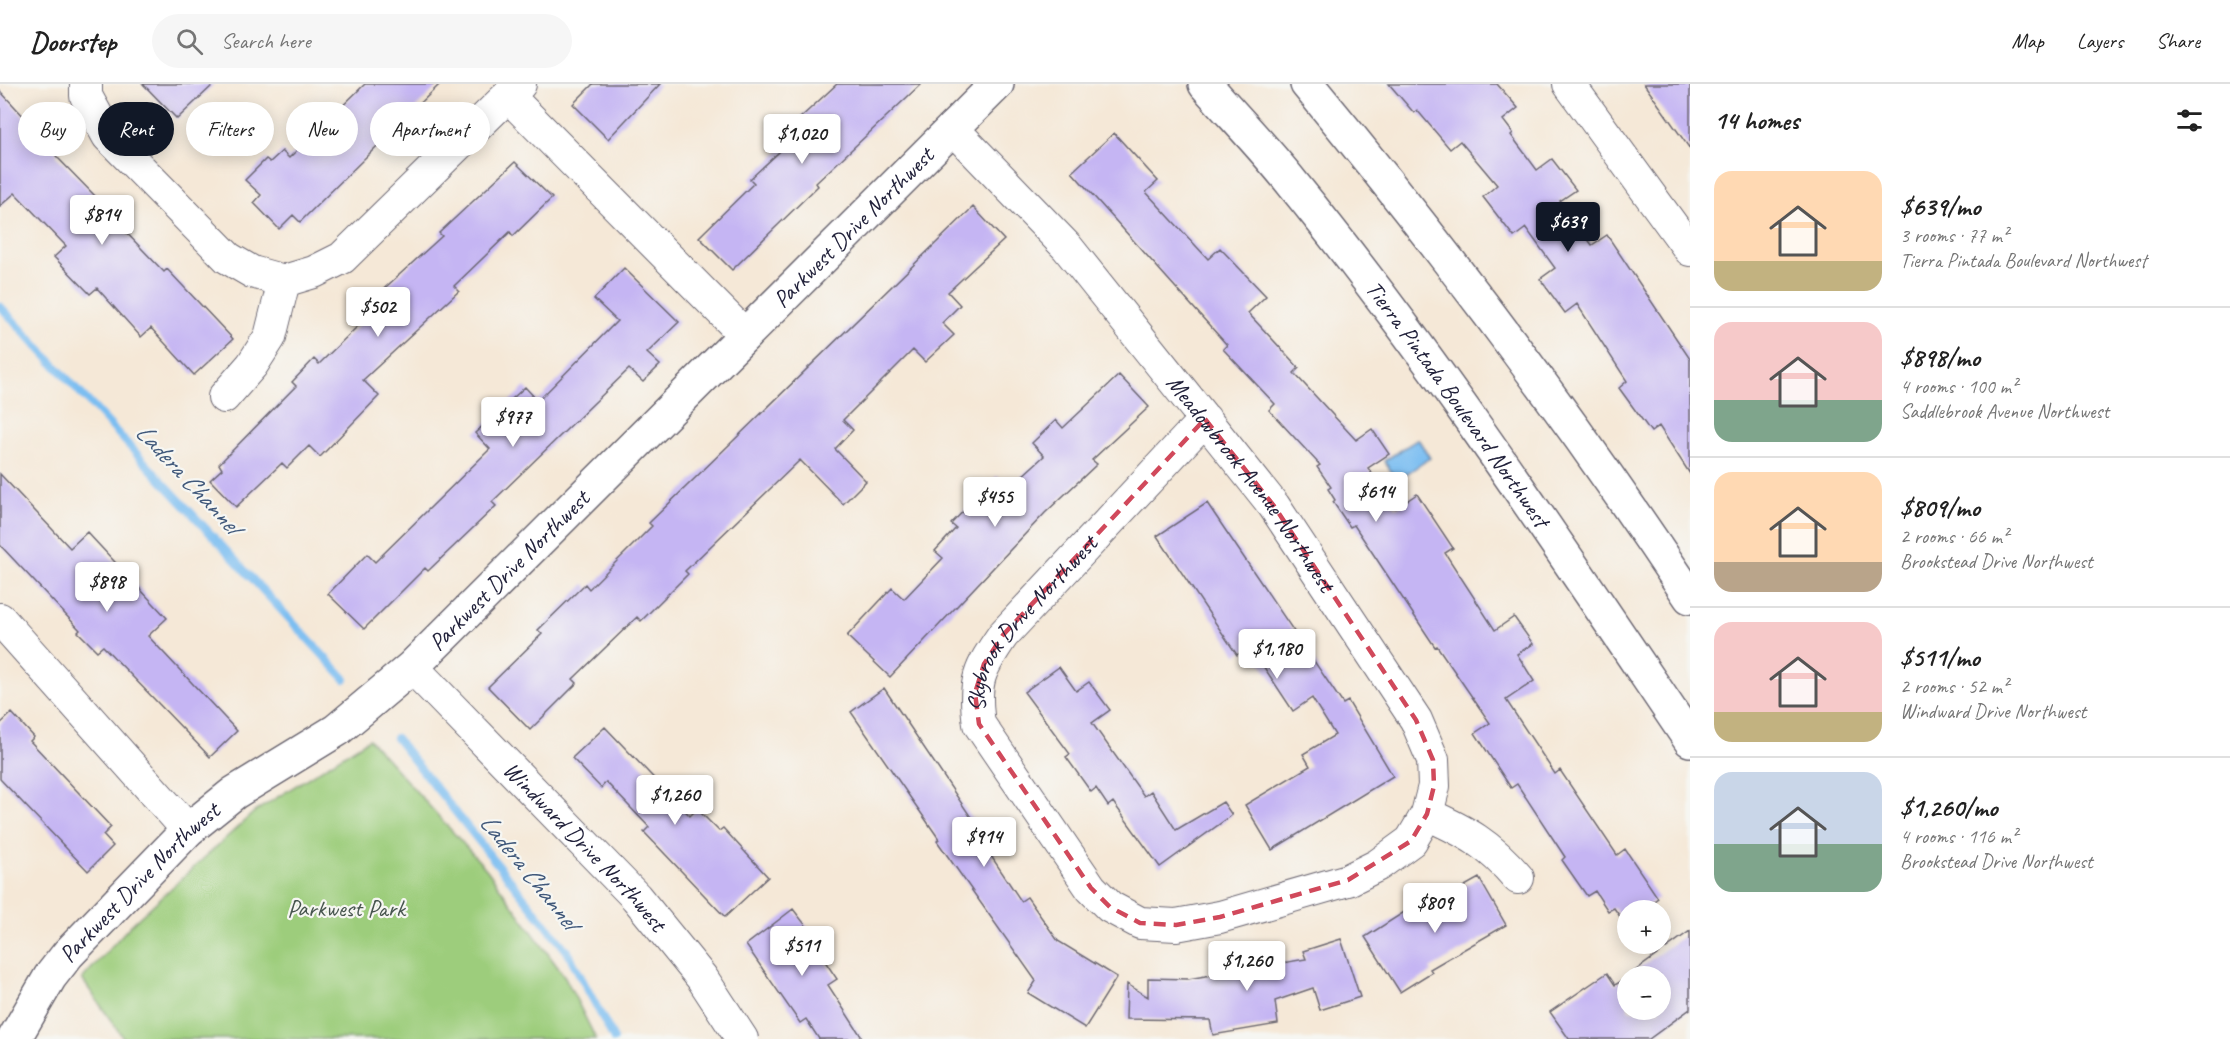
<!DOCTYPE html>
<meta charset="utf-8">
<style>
body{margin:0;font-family:Caveat,sans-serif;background:#f6f6f6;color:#222;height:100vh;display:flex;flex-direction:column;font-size:22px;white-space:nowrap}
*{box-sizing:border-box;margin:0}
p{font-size:20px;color:#767676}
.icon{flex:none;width:33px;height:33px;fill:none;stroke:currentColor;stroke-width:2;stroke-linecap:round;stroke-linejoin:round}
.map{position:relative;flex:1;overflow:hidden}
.side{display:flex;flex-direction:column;background:#fff;width:540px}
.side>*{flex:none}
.top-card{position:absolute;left:18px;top:18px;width:570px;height:54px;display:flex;gap:12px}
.controls{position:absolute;left:1617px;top:816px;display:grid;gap:12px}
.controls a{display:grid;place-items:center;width:54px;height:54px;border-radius:50%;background:#fff;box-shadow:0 3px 15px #0003;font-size:30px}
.price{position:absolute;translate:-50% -51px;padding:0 14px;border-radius:6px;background:#fff;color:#222;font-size:20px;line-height:39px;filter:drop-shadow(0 2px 3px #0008)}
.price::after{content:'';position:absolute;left:50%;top:36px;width:18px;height:14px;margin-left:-9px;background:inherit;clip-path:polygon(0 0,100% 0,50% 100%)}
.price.active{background:#111827;color:#fff}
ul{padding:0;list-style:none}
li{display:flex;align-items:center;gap:18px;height:150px;padding:0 24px}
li+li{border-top:2px solid #e0e0e0}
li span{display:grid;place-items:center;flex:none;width:168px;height:120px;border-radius:18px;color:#555}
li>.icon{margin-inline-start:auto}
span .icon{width:72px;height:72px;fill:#fffc;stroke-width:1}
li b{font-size:26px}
h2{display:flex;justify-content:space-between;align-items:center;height:72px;padding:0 24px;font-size:26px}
.pill{padding:0 21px;border-radius:27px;background:#fff;box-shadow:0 3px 15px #0003;font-size:21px;line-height:54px}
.pill.active{background:#111827;color:#fff}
header{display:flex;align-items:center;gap:36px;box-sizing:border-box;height:84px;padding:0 30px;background:#fff;border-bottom:2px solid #e0e0e0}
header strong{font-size:28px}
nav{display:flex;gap:33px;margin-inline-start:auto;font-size:21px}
.search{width:420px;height:54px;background:#f6f6f6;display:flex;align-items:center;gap:15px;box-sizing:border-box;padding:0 21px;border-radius:33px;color:#767676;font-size:22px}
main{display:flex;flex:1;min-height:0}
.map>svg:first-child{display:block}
.green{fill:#9dcd7b;stroke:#60785b;stroke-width:1.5}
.water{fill:#7bbef1;stroke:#4e7096;stroke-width:1.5}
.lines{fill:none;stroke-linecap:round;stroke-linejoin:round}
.stream{stroke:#7bbef1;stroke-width:8}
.building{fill:#c5b5f3}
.minor-casing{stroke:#6c6772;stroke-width:34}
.tertiary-casing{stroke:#6c6772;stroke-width:36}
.secondary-casing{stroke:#6c6772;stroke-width:36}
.minor{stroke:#fff;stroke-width:32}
.tertiary{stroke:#fff;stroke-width:33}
.secondary{stroke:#fff;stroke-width:33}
.marked{fill:none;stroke:#d1495b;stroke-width:4.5;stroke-dasharray:12 8;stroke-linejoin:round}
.labels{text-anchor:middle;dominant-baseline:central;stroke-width:4.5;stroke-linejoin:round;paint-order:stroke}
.street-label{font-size:24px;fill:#22223b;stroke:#f6f6f2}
.park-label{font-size:24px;fill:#47554e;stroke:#f6f6f2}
.water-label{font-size:26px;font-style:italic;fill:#41597b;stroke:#f6f6f2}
</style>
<header>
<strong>Doorstep</strong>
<div class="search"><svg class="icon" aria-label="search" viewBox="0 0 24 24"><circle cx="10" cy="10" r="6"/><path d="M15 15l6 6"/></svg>Search here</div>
<nav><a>Map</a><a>Layers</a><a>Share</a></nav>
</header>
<main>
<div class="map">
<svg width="1690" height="955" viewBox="0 0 1690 955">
<rect width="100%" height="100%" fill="#f6f6f2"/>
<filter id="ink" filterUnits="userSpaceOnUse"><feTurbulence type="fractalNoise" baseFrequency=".0167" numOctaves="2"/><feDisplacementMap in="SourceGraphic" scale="12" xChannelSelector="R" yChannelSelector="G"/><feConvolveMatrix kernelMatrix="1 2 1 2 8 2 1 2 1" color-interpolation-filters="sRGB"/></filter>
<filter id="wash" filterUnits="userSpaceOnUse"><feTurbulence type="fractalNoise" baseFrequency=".008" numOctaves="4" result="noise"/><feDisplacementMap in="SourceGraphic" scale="24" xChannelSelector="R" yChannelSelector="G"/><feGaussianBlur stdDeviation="1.35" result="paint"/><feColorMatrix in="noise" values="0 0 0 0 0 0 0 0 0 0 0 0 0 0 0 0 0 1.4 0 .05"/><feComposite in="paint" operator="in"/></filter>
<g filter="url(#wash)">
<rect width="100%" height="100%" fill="#f5e8d7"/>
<path class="green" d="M369 655 487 786 565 893 596 955H124L82 895 130 842 254 728Z"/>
<path class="water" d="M1418 355 1430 374 1397 396 1384 377Z"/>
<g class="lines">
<path class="stream" d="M0 222 345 595
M396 654 567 867 614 955"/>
</g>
<g id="blocks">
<path class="building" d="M143 0H214L177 35Z
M365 0H440L300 138 293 131 279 145 254 119 261 111 245 96 266 75 270 78 282 67 289 74Z
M593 0H660L608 55 573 20Z
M837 0H921L816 99 818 102 732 186 699 153 754 99 750 95 806 43 799 35Z
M1389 0H1497L1518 24 1503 36 1513 49 1511 51 1537 86 1552 75 1576 106 1560 117 1592 161 1607 151 1690 275V390L1659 342 1651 348 1619 304 1627 297 1577 220 1565 229 1540 195 1555 184 1526 144 1514 153 1483 113 1497 101 1460 57 1450 65 1417 26 1414 29Z
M1644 0H1690V65Z
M0 7 58 69 56 72 99 116 97 118 164 188 167 185 233 255 194 291 151 244 141 253 97 204 90 210 54 173 66 162 15 109 0 122Z
M1114 49 1158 97 1146 108 1208 175 1220 164 1266 212 1248 229 1299 284 1294 289 1356 356 1372 345 1389 370 1368 384 1396 424 1417 410 1453 464 1445 469 1495 546 1514 533 1533 560 1517 570 1534 597 1506 616 1555 690 1560 686 1617 771 1625 765 1658 814 1641 826H1628V834H1621L1614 824 1608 827 1595 807 1587 812 1562 776 1565 773 1517 700 1511 704 1475 649 1490 639 1437 562 1435 563 1354 441 1350 443 1333 418 1335 416 1328 405 1331 403 1317 383 1320 381 1269 326 1275 320 1223 265 1227 261 1072 88Z
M515 78 552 114 513 152 510 148 454 202 459 207 363 296 379 312 320 373 309 362 287 384 282 379 236 423 210 396 222 385 219 380 296 302 292 298 314 275 319 280 362 238 355 231 442 152 439 149Z
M973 123 1004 156 948 208 960 221 942 239 954 251 925 278 913 266 843 336 853 346 835 365 866 397 843 420 800 376 685 487 688 490 641 537 637 533 573 595 577 599 530 646 488 603 542 550 538 546 585 500 589 505 652 442 649 439Z
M624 184 679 238 647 269 660 281 643 298 629 285 492 418 496 422 428 487 425 484 364 545 328 510 367 470 375 478 490 365 475 349 525 303 538 317 617 237 594 215Z
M1119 291 1149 323 1092 376 1097 380 1045 429 890 593 847 552 892 504 904 515 943 474 935 467 956 444 951 440 997 392 1009 404 1044 372 1032 359 1056 336 1063 344Z
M0 390 70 464 87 448 167 534 148 552 237 647 210 673 103 562 97 567 78 548 80 546 0 461Z
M1207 419 1343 620 1348 617 1393 692 1272 766 1245 721 1310 682 1303 670 1335 651 1312 614 1293 627 1250 562 1237 571 1157 452Z
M1059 583 1076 607 1089 598 1110 626 1092 639 1144 712 1151 707 1176 746 1223 718 1232 731 1160 783 1113 718 1108 722 1096 704 1091 708 1066 673 1070 670 1024 608Z
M884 604 995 769 991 772 1021 817 1027 813 1058 857 1117 893 1085 944 1028 909 1036 897 937 757 939 755 851 628Z
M12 629 34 653 30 657 111 743 103 751 113 762 88 787 0 695V640Z
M605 643 690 732 697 725 719 747 723 744 768 793 725 833 644 748 649 743 606 698 601 704 572 674Z
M1479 794 1506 841 1430 885 1432 888 1400 908 1365 853 1409 825 1413 831Z
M793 825 814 852 810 855 837 895 828 901 863 955H819L806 935 800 939 746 861Z
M1690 847V925L1649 955H1569L1550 928 1607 889 1615 901 1628 893V926H1660V892H1628Z
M1341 855 1360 913 1320 926 1313 904 1275 917 1278 940 1213 951 1210 936 1126 935 1127 900 1148 913V894L1188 895 1306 875 1303 867Z"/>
</g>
</g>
<g filter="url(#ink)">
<use href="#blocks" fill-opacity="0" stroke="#6c6772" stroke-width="1.5"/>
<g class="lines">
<g class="minor-casing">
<g id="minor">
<path d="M86 0V12L108 52 228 174 252 188 284 197"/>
<path d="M1569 0 1690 166"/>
<path d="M508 12 744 250"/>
<path id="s1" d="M952 44 1067 163 1274 422 1416 636 1433 676 1434 702 1427 730 1411 757 1378 781 1348 796 1220 833 1176 841 1140 839 1110 823 1091 804 979 640C973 597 979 586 1003 551L1205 335"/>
<path d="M284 197 314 188 342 174 520 0"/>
<path d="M224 313 252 281 270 253 284 197"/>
<path d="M0 535 188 746"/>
<path id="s2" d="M412 583 636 813 702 894 742 955"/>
<path d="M1427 730C1467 748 1489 760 1518 794"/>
</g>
</g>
<g class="tertiary-casing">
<g id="tertiary">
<path id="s3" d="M14 955 50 893 68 870 188 746 234 709 337 646 412 583 997 0"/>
</g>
</g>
<g class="secondary-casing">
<g id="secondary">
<path id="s4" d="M1205 0C1234 33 1265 65 1292 99 1436 276 1562 467 1690 656"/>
<path d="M1307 0C1444 165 1571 334 1690 513"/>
</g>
</g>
<use href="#minor" class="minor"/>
<use href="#tertiary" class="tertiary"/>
<use href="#secondary" class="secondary"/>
</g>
</g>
<path class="marked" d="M1205 335 1274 422 1416 636 1433 676 1434 702 1427 730 1411 757 1348 796 1220 833 1176 841 1140 839 1110 823 1091 804 979 640 975 609 984 580 1003 551Z"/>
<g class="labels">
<g class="street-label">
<text stroke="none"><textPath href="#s3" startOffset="1174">Parkwest Drive Northwest</textPath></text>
<text stroke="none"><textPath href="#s4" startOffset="408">Tierra Pintada Boulevard Northwest</textPath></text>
<text stroke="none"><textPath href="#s1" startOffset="465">Meadowbrook Avenue Northwest</textPath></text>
<text stroke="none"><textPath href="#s3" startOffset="688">Parkwest Drive Northwest</textPath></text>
<text stroke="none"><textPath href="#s1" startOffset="1551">Skybrook Drive Northwest</textPath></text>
<text stroke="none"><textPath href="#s2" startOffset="249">Windward Drive Northwest</textPath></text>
<text stroke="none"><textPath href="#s3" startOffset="202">Parkwest Drive Northwest</textPath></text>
</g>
<g class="park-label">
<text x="346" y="824">Parkwest Park</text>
</g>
<g class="water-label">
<text transform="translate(188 394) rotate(47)">Ladera Channel</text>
<text transform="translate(529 787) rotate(51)">Ladera Channel</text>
</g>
</g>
</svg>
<div class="controls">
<a>+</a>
<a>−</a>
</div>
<b class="price" style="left:802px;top:81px">$1,020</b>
<b class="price" style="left:102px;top:162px">$814</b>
<b class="price active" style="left:1568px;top:169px">$639</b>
<b class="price" style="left:378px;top:254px">$502</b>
<b class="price" style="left:513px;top:364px">$977</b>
<b class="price" style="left:1376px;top:439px">$614</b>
<b class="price" style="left:995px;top:444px">$455</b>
<b class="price" style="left:107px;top:529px">$898</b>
<b class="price" style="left:1277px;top:596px">$1,180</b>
<b class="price" style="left:675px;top:742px">$1,260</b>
<b class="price" style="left:984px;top:784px">$914</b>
<b class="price" style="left:1435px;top:850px">$809</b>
<b class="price" style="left:802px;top:893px">$511</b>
<b class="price" style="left:1247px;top:908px">$1,260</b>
<div class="top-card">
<a class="pill">Buy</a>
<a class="pill active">Rent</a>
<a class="pill">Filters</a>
<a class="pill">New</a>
<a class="pill">Apartment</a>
</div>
</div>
<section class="side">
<h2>14 homes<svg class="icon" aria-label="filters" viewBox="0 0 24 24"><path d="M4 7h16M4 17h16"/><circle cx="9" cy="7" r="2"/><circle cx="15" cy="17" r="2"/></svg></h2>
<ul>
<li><span style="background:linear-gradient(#ffd9b3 75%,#c2b280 0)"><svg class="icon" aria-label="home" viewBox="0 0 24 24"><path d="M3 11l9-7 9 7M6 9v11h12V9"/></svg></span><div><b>$639/mo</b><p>3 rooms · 77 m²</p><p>Tierra Pintada Boulevard Northwest</p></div></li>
<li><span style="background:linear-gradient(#f6c9c9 65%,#7fa58c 0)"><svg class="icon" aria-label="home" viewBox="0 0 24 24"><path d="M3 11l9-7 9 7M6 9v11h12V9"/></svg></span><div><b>$898/mo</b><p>4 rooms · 100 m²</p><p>Saddlebrook Avenue Northwest</p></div></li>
<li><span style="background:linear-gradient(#ffd9b3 75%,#b9a48a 0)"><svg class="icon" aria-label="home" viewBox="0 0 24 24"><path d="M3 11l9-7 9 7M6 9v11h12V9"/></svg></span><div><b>$809/mo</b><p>2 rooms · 66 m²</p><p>Brookstead Drive Northwest</p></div></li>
<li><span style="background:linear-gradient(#f6c9c9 75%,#c2b280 0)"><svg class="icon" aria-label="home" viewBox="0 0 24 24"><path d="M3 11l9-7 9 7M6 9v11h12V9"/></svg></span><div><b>$511/mo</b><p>2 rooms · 52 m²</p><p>Windward Drive Northwest</p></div></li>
<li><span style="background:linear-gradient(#c9d6e8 60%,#7fa58c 0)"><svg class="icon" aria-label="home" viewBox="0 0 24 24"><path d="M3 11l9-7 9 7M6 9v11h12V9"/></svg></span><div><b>$1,260/mo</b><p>4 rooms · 116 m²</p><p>Brookstead Drive Northwest</p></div></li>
</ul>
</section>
</main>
